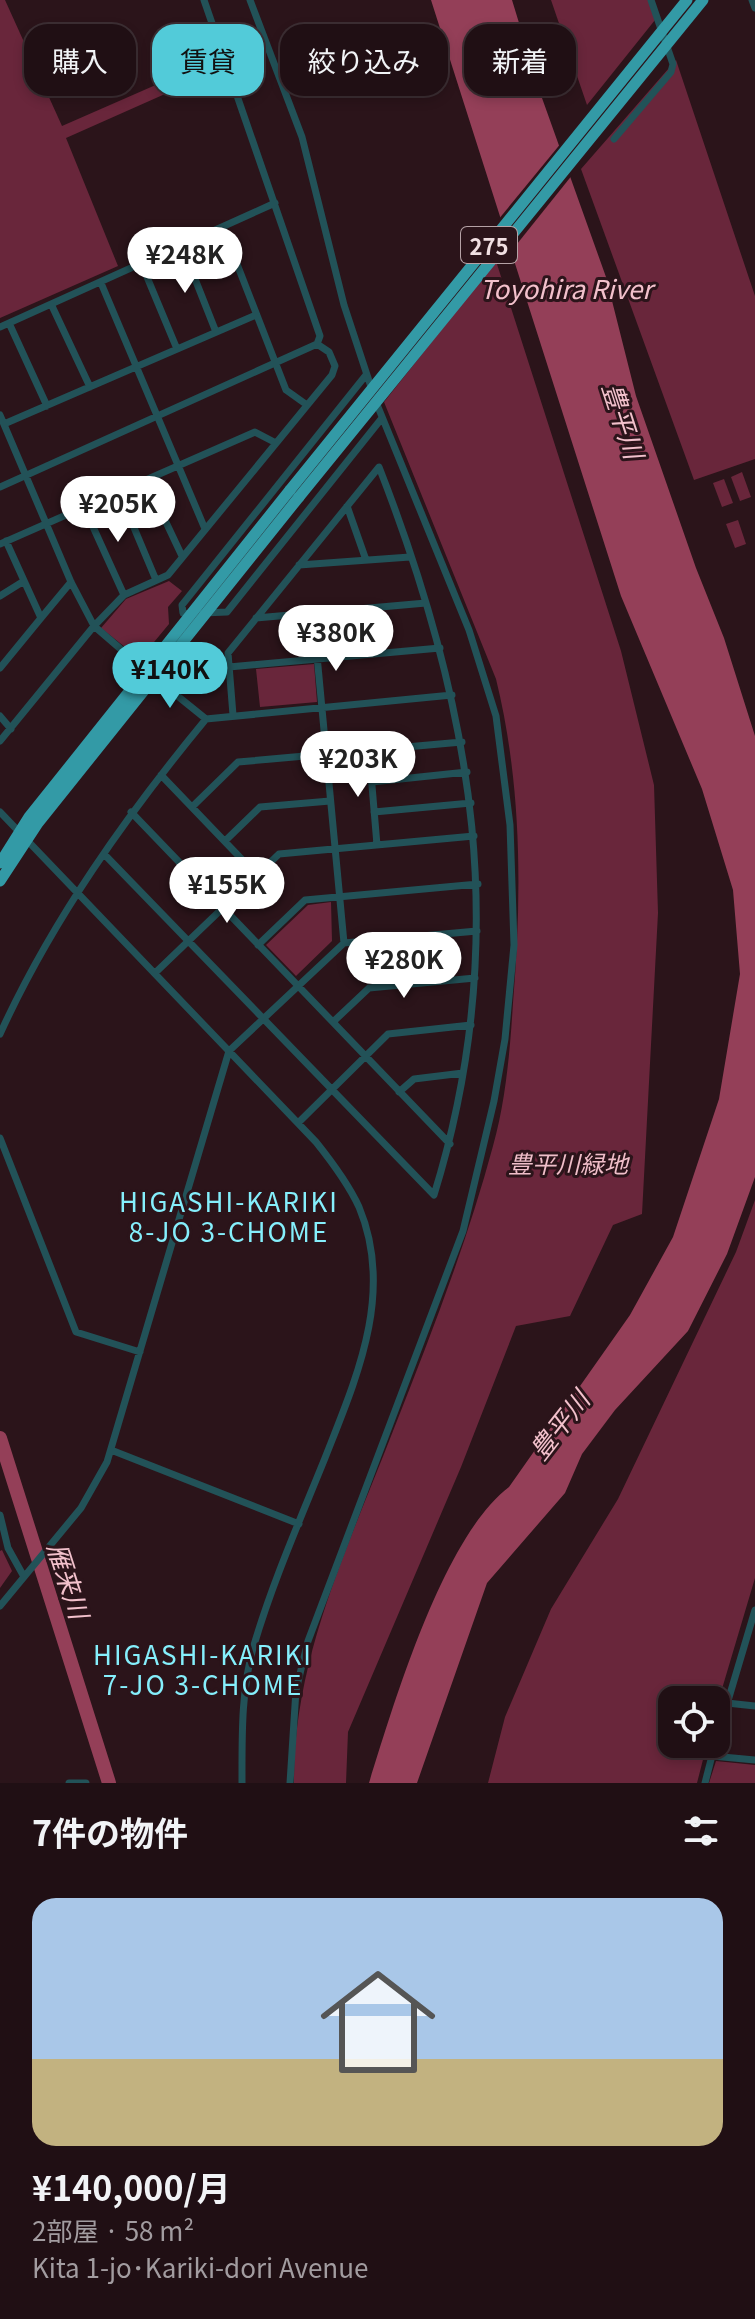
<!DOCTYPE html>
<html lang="ja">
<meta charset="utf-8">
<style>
body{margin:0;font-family:Georgia,"Noto Sans JP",serif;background:#2d1d22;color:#f1f3f6;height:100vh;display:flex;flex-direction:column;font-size:30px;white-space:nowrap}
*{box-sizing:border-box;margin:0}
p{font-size:26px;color:#a29ca0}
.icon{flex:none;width:44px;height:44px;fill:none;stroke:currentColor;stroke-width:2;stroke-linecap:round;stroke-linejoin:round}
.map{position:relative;height:1783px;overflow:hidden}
.side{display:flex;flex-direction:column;background:#200f14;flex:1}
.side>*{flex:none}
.banner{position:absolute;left:24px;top:24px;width:708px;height:72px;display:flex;gap:16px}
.buttons{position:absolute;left:658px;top:1686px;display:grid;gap:16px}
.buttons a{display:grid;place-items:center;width:72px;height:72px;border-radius:16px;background:#200f14;box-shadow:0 4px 12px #0003,0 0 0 2px #3d2f34;font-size:40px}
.price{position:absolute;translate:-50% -68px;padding:0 18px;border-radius:28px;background:#fff;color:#222;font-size:26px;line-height:52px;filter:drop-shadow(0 2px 4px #0008)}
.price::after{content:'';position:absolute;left:50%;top:48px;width:24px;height:18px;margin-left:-12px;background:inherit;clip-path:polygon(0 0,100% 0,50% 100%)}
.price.active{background:#52cbd9;color:#111}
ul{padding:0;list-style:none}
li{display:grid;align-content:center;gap:16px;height:424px;padding:0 32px}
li+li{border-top:2px solid #3d2f34}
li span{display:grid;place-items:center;height:248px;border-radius:24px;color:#555}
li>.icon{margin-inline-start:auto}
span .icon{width:144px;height:144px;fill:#fffc;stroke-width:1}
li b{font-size:34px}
h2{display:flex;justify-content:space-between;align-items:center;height:96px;padding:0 32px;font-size:34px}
.chip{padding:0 28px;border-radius:24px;background:#200f14;box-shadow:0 4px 12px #0003,0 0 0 2px #3d2f34;font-size:28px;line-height:72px}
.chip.active{background:#52cbd9;color:#111}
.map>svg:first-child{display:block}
.green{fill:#69263b}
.water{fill:#943f58}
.pier{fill:#2b141a}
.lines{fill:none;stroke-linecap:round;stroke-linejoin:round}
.river{stroke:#943f58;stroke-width:14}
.minor{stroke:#225258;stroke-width:7}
.highway{stroke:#339aa6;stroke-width:11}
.highway-bridge{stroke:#339aa6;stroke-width:11}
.labels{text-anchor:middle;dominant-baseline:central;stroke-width:6;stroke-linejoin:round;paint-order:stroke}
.shield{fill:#2b141a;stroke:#b5a2a6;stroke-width:2}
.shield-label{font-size:22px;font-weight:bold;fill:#f0dfe2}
.park-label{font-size:24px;font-style:italic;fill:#f0bec9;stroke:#2b141a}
.water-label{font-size:26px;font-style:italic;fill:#f3c1cc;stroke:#2b141a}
.neighbourhood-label{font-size:26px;letter-spacing:2px;fill:#85effc;stroke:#2b141a}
</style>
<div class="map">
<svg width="755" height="1783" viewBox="0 0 755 1783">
<rect width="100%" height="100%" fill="#2b141a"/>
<path class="green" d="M0 0H5L62 126 215 59 219 70 66 138 118 266 0 318Z
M551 0H649L655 20 587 105Z
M676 60 755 296V459L694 480 581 169Z
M496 261 621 651 654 785 658 913 642 1214 613 1225 570 1316 516 1326 461 1467 348 1732 346 1783H294C293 1658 349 1545 393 1431 430 1337 467 1243 493 1146 506 1100 510 1050 513 1003 522 894 522 785 496 679L384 402Z
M742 472 751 497 740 501 731 477Z
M724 479 733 503 722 507 713 483Z
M738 520 746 544 735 548 726 524Z
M169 581 182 591 168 607 169 624 140 659 101 628 126 599Z
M314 664 317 702 260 707 256 669Z
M331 902 332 941 296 976 266 945 308 905Z
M755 1200V1578L716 1709V1700H672V1744H707L697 1783H488L505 1717 551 1609 618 1499 736 1252Z
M2 1550 12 1571 0 1588V1551Z
M716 1761 755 1765V1783H709Z"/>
<path class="water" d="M431 0H512L542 98 606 277 636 396 696 568 724 638 755 736V1177L727 1254 688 1331 615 1410 582 1454 565 1493 487 1583 417 1783H369C394 1703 443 1537 509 1487L630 1315 673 1237 719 1099 740 974 733 890 702 789 621 596Z"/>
<path class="pier" d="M562 142 573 174 509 254 498 220Z"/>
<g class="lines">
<path class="river" d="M0 1438 109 1783"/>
<path class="minor" d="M204 0 320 336 317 344
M250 0 302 137 344 305 372 390
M752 0 755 8
M614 139 671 72 673 64 651 0
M223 228 286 390 307 405
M182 246 216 332
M142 265 177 349
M101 283 205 529
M52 306 90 387
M9 323 47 406
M0 327 275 203
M0 415 71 582 94 626 145 670
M4 424 256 315
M146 480 182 556
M0 487 317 344
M119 492 156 580
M347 506 366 560
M84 507 124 595
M0 544 255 432 276 443
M299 565 410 557
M0 596 24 581
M203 613 227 612 382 418
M313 613 344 943
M191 614 183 613 182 605 366 375
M41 618 71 582
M256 618 426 603
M229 667 440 648
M0 668 41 618 6 541
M154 677 206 719
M0 716 11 729
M0 741 94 626 124 595 168 575 332 375 335 366 329 352 317 344
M369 750 377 845
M161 775 257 875
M372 782 467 772
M192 807 238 762 462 742
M0 812 316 1142C332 1162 348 1183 359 1207 395 1293 356 1379 325 1458 300 1520 273 1581 254 1645 241 1689 242 1737 242 1783
M131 812 450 1144
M374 812 471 803
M225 841 260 807 330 801
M104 854 434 1195C513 940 474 710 379 467L228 653 233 715
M258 945 305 900 478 884
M155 973 279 854 474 836
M333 1022 369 988 475 978
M0 1034C52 920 126 816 206 719L452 695
M399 1092 414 1079 463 1073
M298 1123 388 1034 471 1025
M0 1138 76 1332 140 1352
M111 1450 299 1524
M0 1515 8 1548 23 1575
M0 1606 81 1508 107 1462 229 1051 344 943 477 931
M727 1703 755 1706
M716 1741 755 1610
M712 1756 755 1760
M69 1783H86
M290 1783 296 1690 308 1641 463 1231 494 1101 505 1039 514 945 510 825 496 716 469 630 376 402
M705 1783 715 1744"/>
<path class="highway" d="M0 863 29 817 290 490
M0 881 38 823 299 497"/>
<path class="highway-bridge" d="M290 490 687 0
M299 497 703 0"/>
</g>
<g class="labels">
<rect class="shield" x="461" y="227" width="56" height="36" rx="6"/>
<g class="shield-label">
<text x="489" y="245">275</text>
</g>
<g class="park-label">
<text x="568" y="1162">豊平川緑地</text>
</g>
<g class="water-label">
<text x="566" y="287">Toyohira River</text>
<text transform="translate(625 420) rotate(72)">豊平川</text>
<text transform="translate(558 1424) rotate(-52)">豊平川</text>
<text transform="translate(70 1580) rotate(72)">雁来川</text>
</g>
<g class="neighbourhood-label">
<text x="229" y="1200">HIGASHI-KARIKI<tspan x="229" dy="30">8-JO 3-CHOME</tspan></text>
<text x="203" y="1653">HIGASHI-KARIKI<tspan x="203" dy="30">7-JO 3-CHOME</tspan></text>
</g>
</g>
</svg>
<div class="buttons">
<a><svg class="icon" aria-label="locate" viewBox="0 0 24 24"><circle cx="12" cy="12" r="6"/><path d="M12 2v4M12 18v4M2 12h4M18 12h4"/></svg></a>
</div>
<b class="price" style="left:185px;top:295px">¥248K</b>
<b class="price" style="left:118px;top:544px">¥205K</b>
<b class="price" style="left:336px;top:673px">¥380K</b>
<b class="price active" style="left:170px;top:710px">¥140K</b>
<b class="price" style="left:358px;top:799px">¥203K</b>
<b class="price" style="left:227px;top:925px">¥155K</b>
<b class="price" style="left:404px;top:1000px">¥280K</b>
<div class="banner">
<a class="chip">購入</a>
<a class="chip active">賃貸</a>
<a class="chip">絞り込み</a>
<a class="chip">新着</a>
</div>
</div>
<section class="side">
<h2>7件の物件<svg class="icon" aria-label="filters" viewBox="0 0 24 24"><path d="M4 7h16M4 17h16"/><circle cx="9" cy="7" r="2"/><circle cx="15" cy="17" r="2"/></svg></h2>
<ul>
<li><span style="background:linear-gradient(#a9c7e8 65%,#c2b280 0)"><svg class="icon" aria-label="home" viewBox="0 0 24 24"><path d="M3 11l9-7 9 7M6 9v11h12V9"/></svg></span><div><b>¥140,000/月</b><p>2部屋 · 58 m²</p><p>Kita 1-jo･Kariki-dori Avenue</p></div></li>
</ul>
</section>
